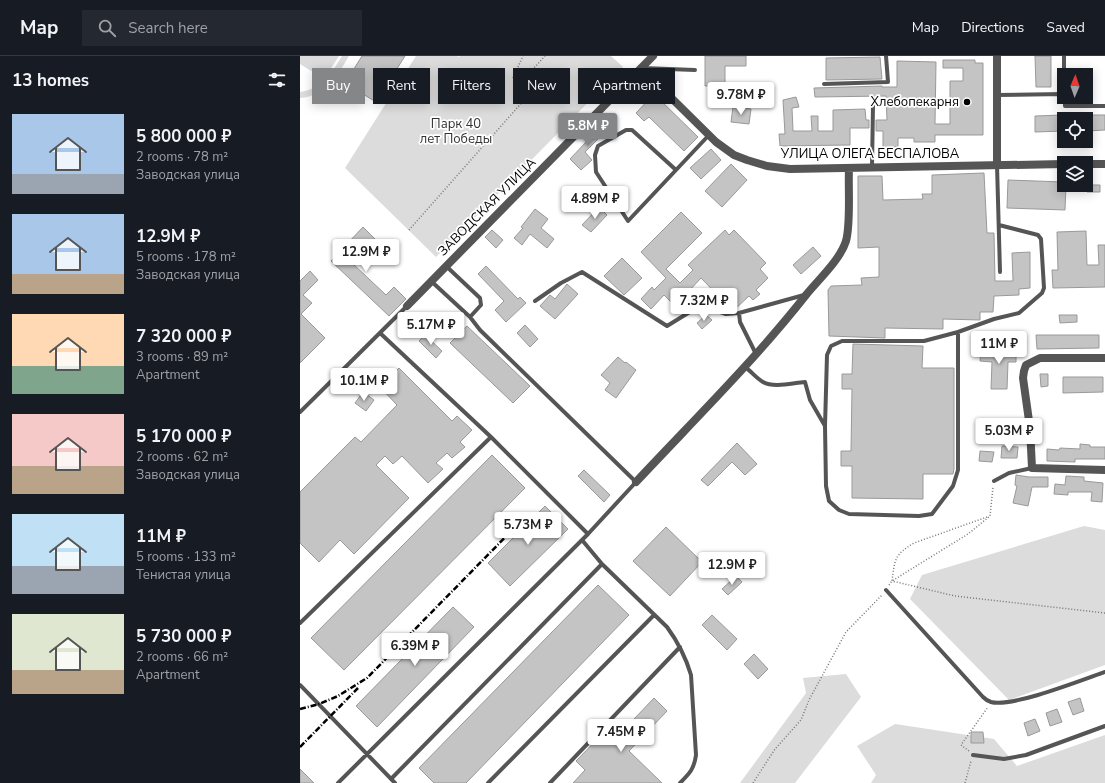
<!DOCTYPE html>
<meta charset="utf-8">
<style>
body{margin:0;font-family:"Nunito Sans",sans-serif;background:#242831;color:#f1f3f6;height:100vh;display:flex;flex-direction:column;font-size:15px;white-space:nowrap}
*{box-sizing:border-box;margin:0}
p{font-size:13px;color:#9ea1a6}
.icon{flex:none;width:22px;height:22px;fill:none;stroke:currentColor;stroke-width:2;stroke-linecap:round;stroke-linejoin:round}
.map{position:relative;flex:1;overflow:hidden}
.side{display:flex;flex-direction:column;background:#171b24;width:300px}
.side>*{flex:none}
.guide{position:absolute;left:12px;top:12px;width:380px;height:36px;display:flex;gap:8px}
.needle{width:26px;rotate:2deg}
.tools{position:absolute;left:757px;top:12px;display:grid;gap:8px}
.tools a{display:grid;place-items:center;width:36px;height:36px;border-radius:0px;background:#171b24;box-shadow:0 2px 10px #0003;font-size:20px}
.price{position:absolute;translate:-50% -34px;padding:0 9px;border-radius:4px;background:#fff;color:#222;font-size:13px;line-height:26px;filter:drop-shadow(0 1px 2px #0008)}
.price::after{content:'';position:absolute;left:50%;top:24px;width:12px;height:9px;margin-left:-6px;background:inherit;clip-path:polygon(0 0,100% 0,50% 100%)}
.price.active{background:#858687;color:#fff}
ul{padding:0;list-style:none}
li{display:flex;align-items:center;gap:12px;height:100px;padding:0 12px}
li span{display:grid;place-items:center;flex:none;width:112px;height:80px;border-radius:0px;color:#555}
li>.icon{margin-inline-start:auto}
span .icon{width:48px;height:48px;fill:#fffc;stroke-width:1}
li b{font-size:17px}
h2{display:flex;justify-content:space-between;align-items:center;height:48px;padding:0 12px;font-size:17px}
.tag{padding:0 14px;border-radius:0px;background:#171b24;box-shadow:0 2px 10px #0003;font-size:14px;line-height:36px}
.tag.active{background:#858687;color:#fff}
header{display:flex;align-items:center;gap:24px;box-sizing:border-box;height:56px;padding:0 20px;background:#171b24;border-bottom:1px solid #363941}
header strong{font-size:19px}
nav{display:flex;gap:22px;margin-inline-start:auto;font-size:14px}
.search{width:280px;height:36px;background:#242831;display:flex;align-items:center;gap:10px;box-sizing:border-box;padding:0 14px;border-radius:0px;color:#9ea1a6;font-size:15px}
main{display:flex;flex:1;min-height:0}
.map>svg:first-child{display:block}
.green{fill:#dcdcdc}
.building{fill:#c4c4c4;stroke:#999}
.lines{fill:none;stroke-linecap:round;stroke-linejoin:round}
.path{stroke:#777;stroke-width:1.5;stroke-dasharray:1 2;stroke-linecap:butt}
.service{stroke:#555;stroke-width:4}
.minor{stroke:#555;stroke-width:8}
.rail{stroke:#000;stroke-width:2.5;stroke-dasharray:6 2 1 2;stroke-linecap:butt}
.poi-dot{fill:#000;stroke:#fff;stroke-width:1.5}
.labels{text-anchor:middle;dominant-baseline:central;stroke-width:3.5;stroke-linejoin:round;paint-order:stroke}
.poi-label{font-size:13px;fill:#000;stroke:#fff;text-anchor:end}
.park-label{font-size:13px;fill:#333;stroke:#fff}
.street-label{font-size:13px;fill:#000;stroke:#fff}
</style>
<header>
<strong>Map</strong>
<div class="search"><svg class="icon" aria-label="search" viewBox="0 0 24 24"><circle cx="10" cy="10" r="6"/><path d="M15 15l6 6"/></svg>Search here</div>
<nav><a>Map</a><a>Directions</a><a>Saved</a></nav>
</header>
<main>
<section class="side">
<h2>13 homes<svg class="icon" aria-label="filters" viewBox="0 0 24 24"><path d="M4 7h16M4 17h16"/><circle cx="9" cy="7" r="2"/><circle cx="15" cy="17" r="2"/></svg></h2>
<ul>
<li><span style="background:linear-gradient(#a9c7e8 75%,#9aa5b1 0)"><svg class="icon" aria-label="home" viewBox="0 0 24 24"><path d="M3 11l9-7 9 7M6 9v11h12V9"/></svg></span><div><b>5 800 000 ₽</b><p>2 rooms · 78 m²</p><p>Заводская улица</p></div></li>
<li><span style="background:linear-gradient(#a9c7e8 75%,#b9a48a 0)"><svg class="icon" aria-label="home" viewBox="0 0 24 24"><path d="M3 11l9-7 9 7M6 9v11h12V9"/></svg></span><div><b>12.9M ₽</b><p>5 rooms · 178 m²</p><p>Заводская улица</p></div></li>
<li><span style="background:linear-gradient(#ffd9b3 65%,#7fa58c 0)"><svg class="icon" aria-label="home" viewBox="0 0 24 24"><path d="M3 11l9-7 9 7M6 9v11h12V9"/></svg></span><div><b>7 320 000 ₽</b><p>3 rooms · 89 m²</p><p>Apartment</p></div></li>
<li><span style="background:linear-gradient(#f6c9c9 65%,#b9a48a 0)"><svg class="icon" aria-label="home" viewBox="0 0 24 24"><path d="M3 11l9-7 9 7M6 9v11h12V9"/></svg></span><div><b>5 170 000 ₽</b><p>2 rooms · 62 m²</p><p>Заводская улица</p></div></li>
<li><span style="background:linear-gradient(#bfe0f5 65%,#9aa5b1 0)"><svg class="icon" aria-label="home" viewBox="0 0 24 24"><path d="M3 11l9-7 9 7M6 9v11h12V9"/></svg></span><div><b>11M ₽</b><p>5 rooms · 133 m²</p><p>Тенистая улица</p></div></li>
<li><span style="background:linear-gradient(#dfe7d0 70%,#b9a48a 0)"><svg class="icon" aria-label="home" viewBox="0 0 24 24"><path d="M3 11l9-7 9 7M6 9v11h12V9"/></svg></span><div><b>5 730 000 ₽</b><p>2 rooms · 66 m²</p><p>Apartment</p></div></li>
</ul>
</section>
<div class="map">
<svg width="805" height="727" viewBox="0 0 805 727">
<rect width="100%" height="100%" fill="#fff"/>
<path class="green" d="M0 0H39L24 23 0 8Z
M42 0H49C37 20 26 40 0 42V36C22 33 31 18 42 0Z
M116 0H157L159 1 160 0H311L323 11 136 201 45 112Z
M784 470 805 474V609L709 644 610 543 622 519Z
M546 618 561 641 495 727H440L506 637 503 622Z
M595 668 694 683 717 710 805 679V727H571L576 719 557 690Z"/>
<path class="building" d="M62 0H105L76 46 45 27Z
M405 0H446V10H425V30H405Z
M735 0H751V31H736Z
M580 1 582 23 526 24V2Z
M643 4H675V7H683V79H635V86H614V82H598V91H583V75H576V64H587L586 40 515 41 514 32 582 30V31H597V5L636 6 635 68H650V25H663V12H643Z
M354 38 398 81 384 95 349 61 344 65 336 57Z
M496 41 499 51 492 52 493 75H512L511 60H518V75H533V54L565 53 566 64H569V72H550V89L480 90 479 78H485L483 44Z
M433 51 451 53 449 68 431 66Z
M764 59V75L735 76V60Z
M786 59H805V74L786 75Z
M302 66 309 72 285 96 292 104 281 114 270 103 288 84 286 82Z
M411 93 421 104 401 123 390 112Z
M431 108 447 124 422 151 405 135Z
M684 117 687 177H694L695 225H713L712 197 730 196V232L719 233V239L694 240 693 256H680V264L643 263V273L585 272V282L529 280 528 234 531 230 562 229 561 222 579 221V191L558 192V120H582L583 144 623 143 622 138H632V119Z
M708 124 764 126V129H766L765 154 707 152Z
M787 129H800V136H787Z
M299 151 307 159 291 176 282 169Z
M235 153 248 163 241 172 254 183 247 192 230 178 222 189 214 182 223 172 221 171Z
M381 156 402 177 366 213 380 227 393 214 388 209 425 174 429 179 434 174 466 207 460 213 468 222 456 234 460 238 453 244 449 240 434 254H432L401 222 375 250 364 239 351 253 341 243 352 231 354 234 366 222 341 196Z
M63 171 75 183 52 207 86 239 94 231 106 243 89 260 31 205Z
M192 174 203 184 196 192 185 181Z
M786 175 787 209H799L798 189H805V231L753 232 752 214H758L757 176Z
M513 191 521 200 501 218 493 209Z
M322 202 342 222 324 239 304 220Z
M186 210 218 243 220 241 226 247 206 266 195 254 204 245 178 218Z
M10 215 18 224 3 239 12 247 1 258 25 282 0 307V225Z
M267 228 278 238 255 263 240 250 250 239 255 243Z
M406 259 412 264 402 273 397 267Z
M759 259H777V266L760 267Z
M225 269 238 283 230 291 217 277Z
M167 270 230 330 213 347 150 287Z
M125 279 142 295 136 302 119 285Z
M736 279H799V292L737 293Z
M553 288 623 290 622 312H654V413L653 418H623V443L552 442V410H541V395H551L552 333H542V318H552Z
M681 291 716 293V306H708L707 333H691L692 306 680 305Z
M318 301 325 307 326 306 336 314 316 342 305 334 310 327 301 319Z
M99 312 152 365 157 360 172 374 160 386 165 391 152 402 147 397 136 407 143 413 128 427 102 400 93 408 85 400 76 409 109 442 54 498 40 484 19 506 0 487V436L55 381 61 386 97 349 80 331Z
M740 318H748V330L741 331Z
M763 321H803V336L763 337Z
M63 336 74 344 66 355 55 347Z
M437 387 457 408 445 419 432 406 408 430 401 424Z
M780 388 790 389V391H805V403H775V406L747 405V393L759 394 760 392 780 393Z
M702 390 718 391 717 402H701Z
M680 395 694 396 692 406 679 405Z
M192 399 225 432 44 614 11 582Z
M284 414 310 439 304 446 278 420Z
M716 419 729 421H748V431H732L728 450 713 447 717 430 715 429Z
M766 420 784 421V425L803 427 802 446 791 445 792 436H768V439L754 438 755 428 765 429Z
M245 450 268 473 210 530 188 507Z
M366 471 402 506 370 540 333 505Z
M436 520 442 526 428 539 422 533Z
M298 529 329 559 166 727H134L119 712Z
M153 551 174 571 77 671 56 650Z
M412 559 437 583 427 594 402 569Z
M454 598 468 613 458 623 444 608Z
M354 642 367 655 329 695 362 727H273L285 714 276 705 306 674 315 683Z
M780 642 784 655 773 659 768 646Z
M757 653 762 666 750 670 746 657Z
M735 663 740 675 728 680 724 667Z
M671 676H683L684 687H671Z
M0 713 14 727H0Z"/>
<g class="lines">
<path class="path" d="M213 22 223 0
M220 27 245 0
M109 174 232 35
M687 461 614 487C594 499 595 503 592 525L655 540 805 557
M589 529 592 525 668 478 690 460 693 431
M669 695 661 689 688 651
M453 727 475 693 501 664 509 644 546 576 582 539
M665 727 671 705"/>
<path class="service" d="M764 0V19
M342 12 395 14
M524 28 588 26 586 0
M697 39 764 38
M765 41V50H805
M697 109 700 216
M572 111 573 49
M376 114 332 74H326L298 90 295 99 296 116 328 165 409 79
M131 225 170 261
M235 245 261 227 282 216 367 270 393 254 402 251 409 252 426 258 439 257 504 239
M439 257 440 266 456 298
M80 277 191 381 288 478
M445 311C451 315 456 322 463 326 474 332 492 327 505 326L510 344 525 370 526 430 529 445 539 454 549 458 619 460 632 458 653 430 658 414V276L694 263 719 257 742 237 744 232 741 183 738 179 699 169
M0 356 107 250
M525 370 527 299 531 290 542 285H624L658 276
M694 425 709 417 732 412
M282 484 302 508 367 571C378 586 386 602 391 619L396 699C394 713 390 717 380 727
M586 534 683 641C685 643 688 645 691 646 711 652 782 624 805 616
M0 567 191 381
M0 629 95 727
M673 699 704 703 726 699 805 670
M91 723 302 508
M38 727 288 478 336 426 180 274 170 261 181 249 180 242 146 210
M188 727 354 559
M250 727 380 591"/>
<path class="minor" d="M341 12 416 86 434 99 447 104 467 110 490 113 764 108
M697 108V0
M786 108H805
M107 250 353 0
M805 302H740L726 309 724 315 723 322 730 372 732 412 805 414
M336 426C394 364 454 305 506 239 519 223 540 204 546 185 551 167 548 132 549 112"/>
<path class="rail" d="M0 653 19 648 38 640 67 622 228 458
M0 691 58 632"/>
</g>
<circle class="poi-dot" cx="667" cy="46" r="4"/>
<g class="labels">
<g class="poi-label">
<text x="659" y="46">Хлебопекарня</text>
</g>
<g class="park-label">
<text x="156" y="68">Парк 40<tspan x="156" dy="15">лет Победы</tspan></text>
</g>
<g class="street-label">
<text x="570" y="98">УЛИЦА ОЛЕГА БЕСПАЛОВА</text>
<text transform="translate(187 151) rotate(-45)">ЗАВОДСКАЯ УЛИЦА</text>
</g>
</g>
</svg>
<div class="tools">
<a><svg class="needle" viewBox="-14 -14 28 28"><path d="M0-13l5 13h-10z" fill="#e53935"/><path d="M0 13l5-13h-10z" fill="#9ea1a6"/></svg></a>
<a><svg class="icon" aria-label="locate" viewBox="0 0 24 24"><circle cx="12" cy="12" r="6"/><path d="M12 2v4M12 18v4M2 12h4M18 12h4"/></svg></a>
<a><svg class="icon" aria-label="layers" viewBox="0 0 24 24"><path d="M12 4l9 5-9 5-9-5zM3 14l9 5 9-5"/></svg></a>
</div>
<b class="price" style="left:441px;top:60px">9.78M ₽</b>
<b class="price active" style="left:288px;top:91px">5.8M ₽</b>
<b class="price" style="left:295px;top:164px">4.89M ₽</b>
<b class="price" style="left:66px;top:217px">12.9M ₽</b>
<b class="price" style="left:404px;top:266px">7.32M ₽</b>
<b class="price" style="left:131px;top:290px">5.17M ₽</b>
<b class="price" style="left:699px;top:309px">11M ₽</b>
<b class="price" style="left:64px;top:346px">10.1M ₽</b>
<b class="price" style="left:709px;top:396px">5.03M ₽</b>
<b class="price" style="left:228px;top:490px">5.73M ₽</b>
<b class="price" style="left:432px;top:530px">12.9M ₽</b>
<b class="price" style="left:115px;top:611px">6.39M ₽</b>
<b class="price" style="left:321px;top:697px">7.45M ₽</b>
<div class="guide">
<a class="tag active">Buy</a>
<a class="tag">Rent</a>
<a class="tag">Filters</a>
<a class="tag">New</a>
<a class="tag">Apartment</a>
</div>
</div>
</main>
